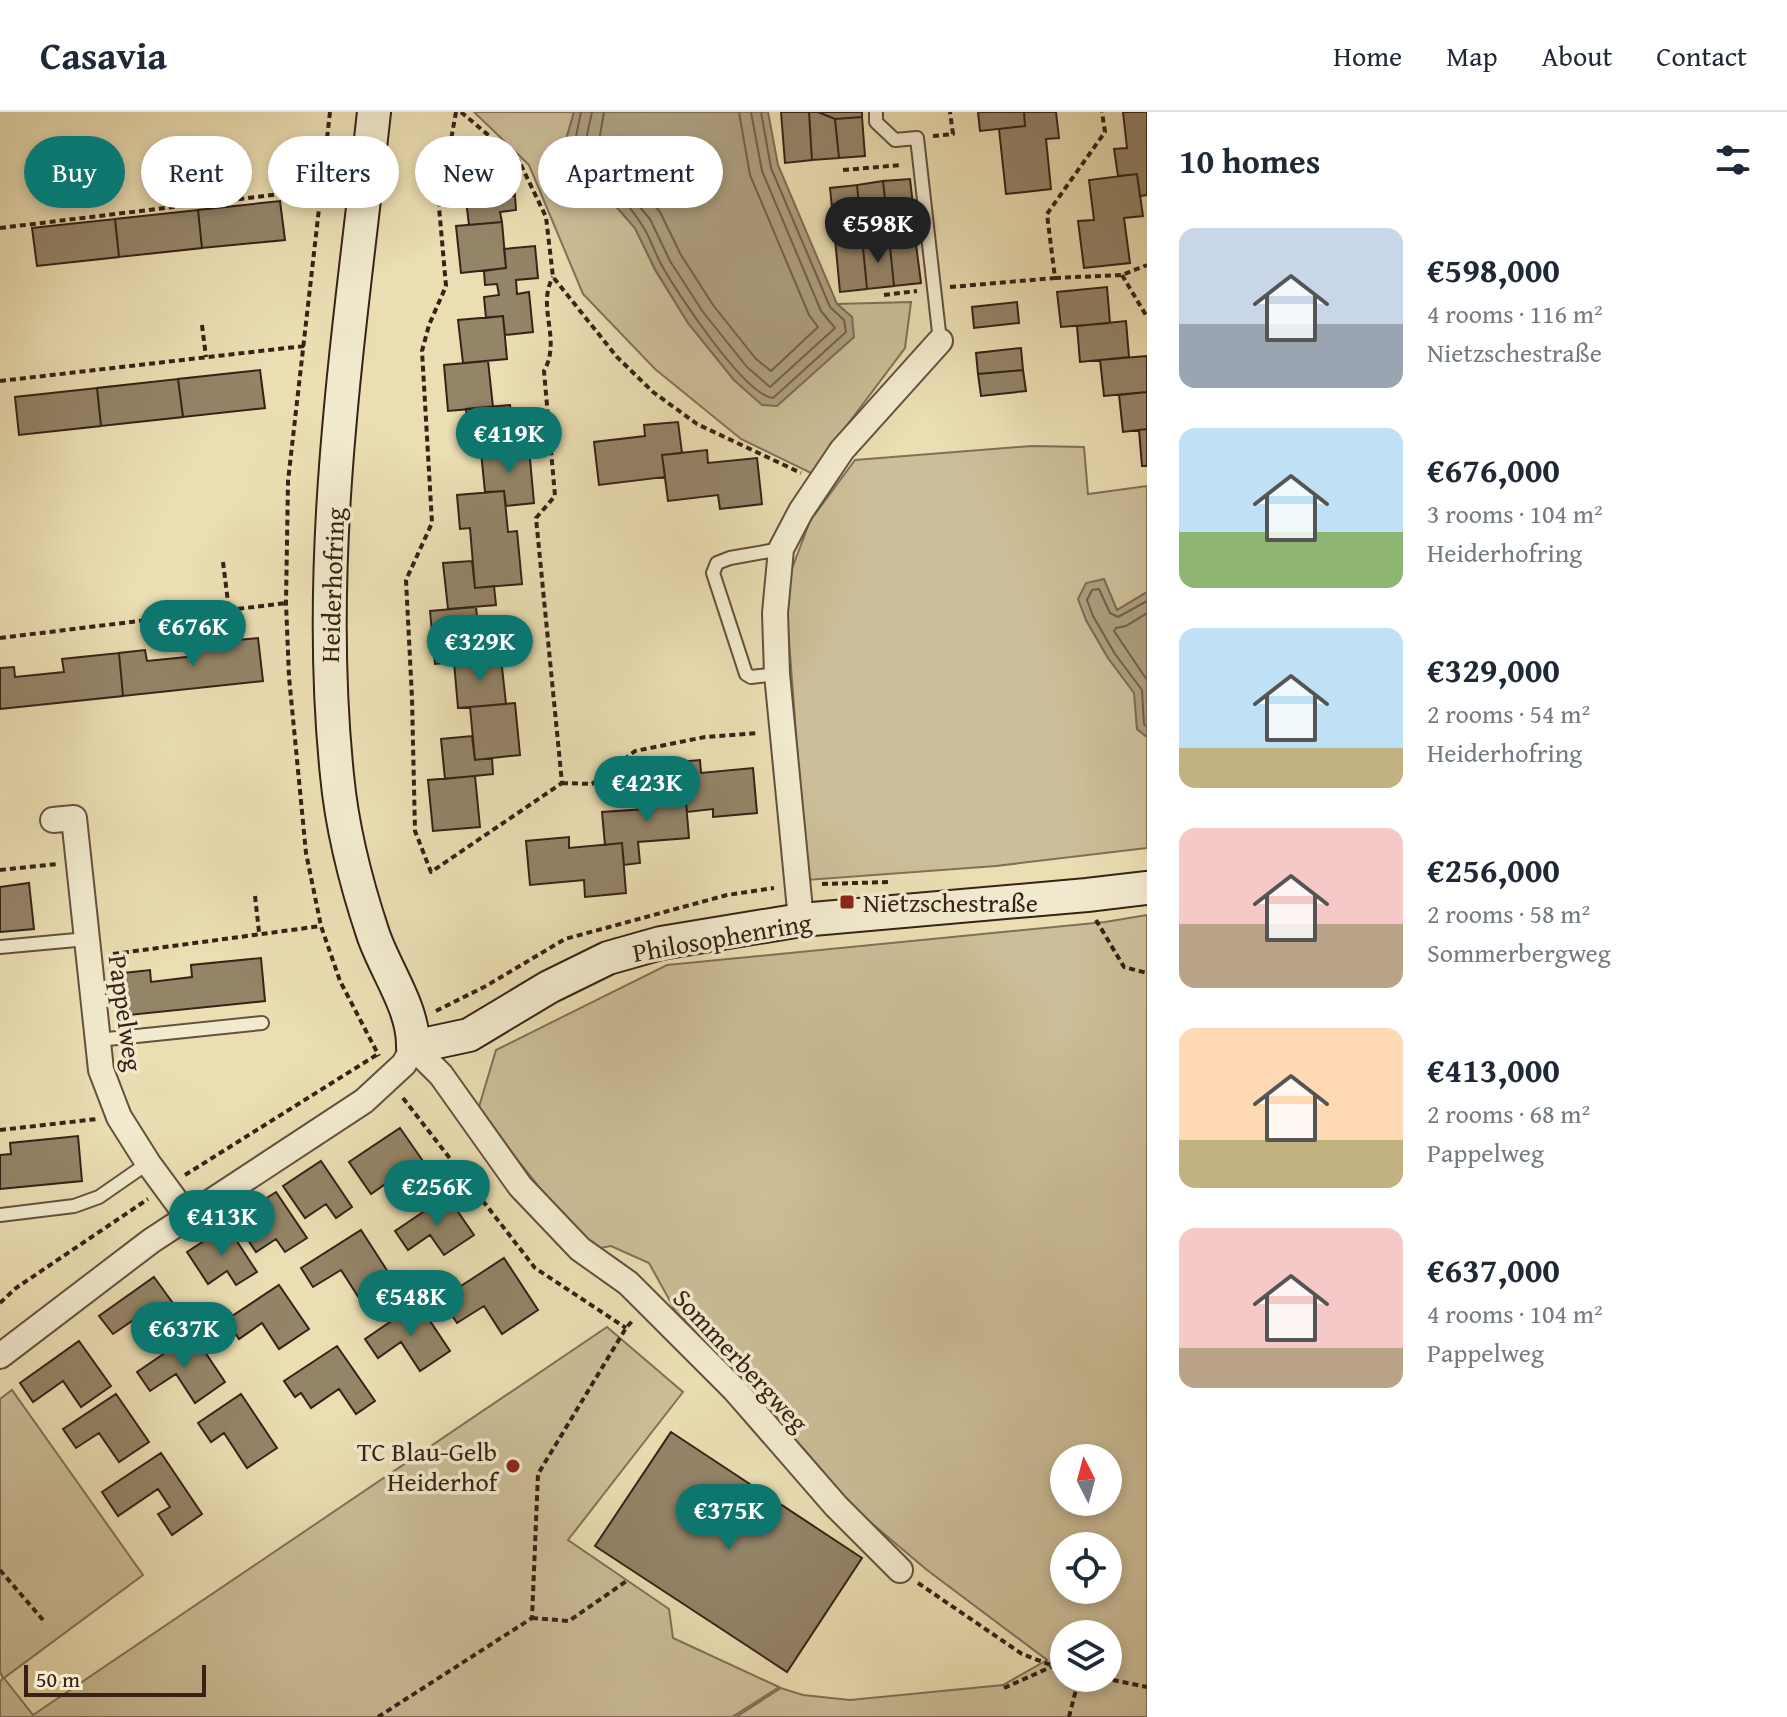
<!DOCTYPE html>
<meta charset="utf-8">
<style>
body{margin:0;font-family:"Gentium Book Plus",serif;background:#f2f2f3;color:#1f2937;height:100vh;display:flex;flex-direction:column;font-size:30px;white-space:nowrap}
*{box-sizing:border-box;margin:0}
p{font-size:26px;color:#747a83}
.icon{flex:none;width:44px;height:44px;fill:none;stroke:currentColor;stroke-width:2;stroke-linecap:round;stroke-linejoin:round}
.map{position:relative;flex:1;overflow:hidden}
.side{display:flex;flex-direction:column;background:#fff;width:640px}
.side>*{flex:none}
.hud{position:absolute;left:24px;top:24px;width:760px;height:72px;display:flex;gap:16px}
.needle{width:52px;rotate:354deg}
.controls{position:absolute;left:1050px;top:1332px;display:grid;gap:16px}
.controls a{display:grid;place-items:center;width:72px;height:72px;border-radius:50%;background:#fff;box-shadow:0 4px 12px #0003;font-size:40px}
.scale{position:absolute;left:24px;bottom:20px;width:182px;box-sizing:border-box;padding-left:8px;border:4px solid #362217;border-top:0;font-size:22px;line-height:28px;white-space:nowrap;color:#362217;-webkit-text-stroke:6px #f2eace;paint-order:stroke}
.price{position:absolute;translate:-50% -68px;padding:0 18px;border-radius:28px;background:#0f766e;color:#fff;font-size:26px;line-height:52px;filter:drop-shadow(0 2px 4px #0008)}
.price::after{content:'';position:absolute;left:50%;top:48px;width:24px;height:18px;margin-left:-12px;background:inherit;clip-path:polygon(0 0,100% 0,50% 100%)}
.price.on{background:#222;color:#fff}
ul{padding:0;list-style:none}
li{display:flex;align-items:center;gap:24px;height:200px;padding:0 32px}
li span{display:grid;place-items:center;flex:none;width:224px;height:160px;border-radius:16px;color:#555}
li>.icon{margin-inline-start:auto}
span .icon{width:96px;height:96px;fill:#fffc;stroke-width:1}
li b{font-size:34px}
h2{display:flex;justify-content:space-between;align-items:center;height:96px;padding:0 32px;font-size:34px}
.chip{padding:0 28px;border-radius:36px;background:#fff;box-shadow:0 4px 12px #0003;font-size:28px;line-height:72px}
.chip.on{background:#0f766e;color:#fff}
header{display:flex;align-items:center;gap:48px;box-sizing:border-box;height:112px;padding:0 40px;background:#fff;border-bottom:2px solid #e0e1e3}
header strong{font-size:38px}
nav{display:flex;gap:44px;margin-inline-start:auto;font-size:28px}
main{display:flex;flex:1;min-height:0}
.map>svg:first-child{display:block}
.green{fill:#ccbe98;stroke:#817058;stroke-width:2;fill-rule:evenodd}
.water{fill:#ad9e7e;stroke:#7d6c55;stroke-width:2}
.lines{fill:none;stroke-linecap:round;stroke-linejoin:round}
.shore{stroke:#72604a;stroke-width:2}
.building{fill:#948468;stroke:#362217;stroke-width:2}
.lane-casing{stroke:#63513e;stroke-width:16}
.street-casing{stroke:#63513e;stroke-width:28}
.secondary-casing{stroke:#362217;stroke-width:36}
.path{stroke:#362217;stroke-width:4;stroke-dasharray:6 4;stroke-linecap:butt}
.lane{stroke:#f2eace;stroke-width:12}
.street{stroke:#f2eace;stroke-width:24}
.secondary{stroke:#f2eace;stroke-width:32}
.poi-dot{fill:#8f2418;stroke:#f2eace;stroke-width:3}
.labels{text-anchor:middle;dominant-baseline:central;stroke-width:7;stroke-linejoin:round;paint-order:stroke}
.street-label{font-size:26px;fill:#362217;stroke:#f2eace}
.poi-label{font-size:26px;fill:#362217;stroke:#f2eace;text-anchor:start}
</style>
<header>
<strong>Casavia</strong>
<nav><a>Home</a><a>Map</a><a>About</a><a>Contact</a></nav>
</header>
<main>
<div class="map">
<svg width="1147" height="1605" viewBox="0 0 1147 1605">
<rect width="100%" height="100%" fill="#ebdeb3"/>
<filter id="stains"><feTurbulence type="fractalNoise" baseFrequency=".0025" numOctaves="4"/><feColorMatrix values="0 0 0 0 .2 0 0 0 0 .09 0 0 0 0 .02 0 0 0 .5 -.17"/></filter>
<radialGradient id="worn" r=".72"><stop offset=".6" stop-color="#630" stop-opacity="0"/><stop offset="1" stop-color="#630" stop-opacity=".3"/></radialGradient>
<path class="green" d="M474 0H574L564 35 635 116 655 158 688 211 734 268 852 205 837 192 911 190 905 236 811 361 741 327 655 257 583 182 529 53Z
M1032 334 1084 335 1088 382 1147 374V480L1117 498 1086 508 1108 546 1135 581 1137 617 1147 625V736L996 754 807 768 785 475 810 409 855 348Z
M1147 803V1605H736L781 1576 803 1583 850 1588 1003 1573 1047 1548 927 1458 857 1399 729 1250 676 1200 649 1151 611 1134 589 1138 478 998 496 938 667 853 1105 810ZM1064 1346H1108V1390H1064ZM1064 1434H1108V1478H1064ZM1064 1522H1108V1566H1064Z
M607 1215 683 1280 568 1428 669 1497 673 1526 779 1575 732 1605H0V1570L3 1566 0 1560V1287L12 1278 143 1463 4 1566 33 1603Z"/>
<path class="water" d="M574 0H768L778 53 837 192 852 205 854 225 777 294 762 293 734 268 688 211 655 157 635 116 564 35Z
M1104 467 1117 498 1147 480V625L1137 617 1134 581 1108 546 1086 508 1078 487 1086 471Z"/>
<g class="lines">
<path class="shore" d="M581 0 574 34C595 58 626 87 642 113 650 125 654 139 661 152 675 178 745 284 773 286L846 220 844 208 830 195 771 56 761 0
M592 0 585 32 650 107 670 149 703 200 747 255 770 275 835 216 821 199 762 59 751 0
M604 0 599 29 660 100 681 143 713 193 756 247 771 259 818 215 809 203 750 63 739 0
M1147 489 1118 505 1110 501 1099 477 1092 478 1087 488 1093 504 1115 542 1142 578 1144 612 1147 615
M1147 501 1126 514 1116 516 1114 519 1147 568"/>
</g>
<path class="building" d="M781 0H809L812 48 785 51Z
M809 0H818L835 7 839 46 812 48Z
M818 0H862V5L835 7Z
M978 0H1024L1025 14 980 19Z
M1024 0H1056L1059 26 1046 27 1051 77 1006 82 999 17 1025 14Z
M1123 0H1147V83L1140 84 1137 62 1118 64 1114 37 1127 36Z
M862 5 865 44 839 46 835 7Z
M513 60 515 84 466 88 464 65Z
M1137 62 1143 104 1124 106 1130 151 1084 156 1078 109 1094 108 1089 68Z
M910 67 914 102 887 105 883 69Z
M883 69 887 105 862 125 857 73Z
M857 73 862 125 835 127 830 76Z
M515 84 516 98 500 100 502 110 469 113 466 88Z
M280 89 285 128 202 136 198 98Z
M198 98 202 136 119 145 115 107Z
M914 102 916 132 890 135 862 125 887 105Z
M115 107 119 145 37 154 32 116Z
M502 110 506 156 461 161 456 114Z
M862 125 867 177 840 180 835 127Z
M862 125 890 135 894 174 867 177Z
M916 132 921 171 894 174 890 135Z
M535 134 538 166 516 168 517 182 529 180 533 220 505 223 503 204 486 206 484 185 499 183 497 172 485 173 484 159 506 156 504 137Z
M1107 175 1110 211 1061 215 1057 180Z
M1017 190 1019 211 974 216 972 195Z
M503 204 507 247 463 251 458 208Z
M1126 209 1129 245 1080 250 1077 214Z
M1021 236 1023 258 978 262 976 241Z
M1147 244V280L1104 284 1100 248Z
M488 249 493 295 448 299 444 253Z
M260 258 265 296 183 305 178 267Z
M1023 258 1026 279 981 284 978 262Z
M178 267 183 305 101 314 97 276Z
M97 276 101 314 19 323 15 285Z
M1147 280V317L1123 320 1119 283Z
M510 293 514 337 470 341 466 297Z
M678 310 682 341 662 343 665 365 599 373 594 330 645 324 644 313Z
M1147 317V354H1142L1139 318Z
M529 336 534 391 506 394 504 379 485 380 481 340Z
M707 338 708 351 757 346 762 392 720 397 718 383 668 389 662 343Z
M504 379 508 420 517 419 522 472 475 476 470 416 460 417 457 383Z
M472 449 475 476 494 474 496 493 448 497 443 451Z
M476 495 481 548 435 552 430 499Z
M258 526 263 569 123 584 119 541 145 538 147 549 196 544 195 532Z
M119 541 123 584 0 597V556L14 555 15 565 64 560 62 547Z
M501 546 506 592 458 596 454 550Z
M515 591 520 643 475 648 470 595Z
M472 624 475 648 492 646 493 662 445 667 441 627Z
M700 648 701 661 753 656 757 701 713 705V697L687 700 685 679 668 681 666 651Z
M475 664 480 715 433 719 428 668Z
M685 679 689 726 638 730 640 751 624 753 622 731 605 733 602 700 645 697 643 683Z
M569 725V736L622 731 626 781 585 785 584 768 530 773 526 729Z
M29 771 34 817 0 820V775Z
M261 846 265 889 129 903 124 861 150 858 151 870 192 865 191 853Z
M400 1016 445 1081 427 1093 404 1059 371 1082 349 1050Z
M78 1024 82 1069 0 1077V1043L11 1042 10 1031Z
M321 1049 352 1095 336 1106 326 1092 305 1106 283 1074Z
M276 1080 307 1126 285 1140 276 1127 256 1140 234 1107Z
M447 1084 474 1123 444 1143 430 1123 408 1138 395 1119Z
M227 1114 257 1160 236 1173 227 1159 208 1172 187 1140Z
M361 1118 399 1177 366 1197 341 1158 313 1175 301 1156Z
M504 1146 538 1198 502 1222 484 1194 457 1211 441 1187Z
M154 1165 188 1212 158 1233 138 1205 113 1222 99 1204Z
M279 1173 309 1217 279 1237 262 1211 239 1227 226 1208Z
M418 1191 450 1239 420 1259 401 1230 378 1246 365 1227Z
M193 1222 225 1270 195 1291 176 1262 150 1279 137 1260Z
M79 1229 111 1274 81 1295 63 1269 33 1290 20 1271Z
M337 1234 375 1289 356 1302 339 1277 311 1296 301 1281 295 1285 284 1269Z
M116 1282 149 1330 119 1350 99 1321 76 1336 63 1317Z
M241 1282 277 1336 247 1356 224 1321 211 1330 198 1311Z
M671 1320 862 1446 787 1560 595 1434Z
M161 1341 202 1402 172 1423 158 1402 170 1395 158 1377 118 1404 102 1380Z"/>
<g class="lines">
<g class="lane-casing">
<path id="lane" d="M876 0V10L895 28 917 26 940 229
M777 562 751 565 746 562 713 461 717 451 730 446 781 437
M0 835 87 827
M98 928 262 911
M0 1103 74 1094 99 1085 148 1051"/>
</g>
<g class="street-casing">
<path id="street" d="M53 708 74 706 101 958 119 1005 148 1051 187 1104
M801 808 777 562 775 501 781 437 801 399 842 338 940 229
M0 1244 151 1129 364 989 404 952 413 935 441 963 520 1074 580 1137 628 1171 735 1278 836 1394 900 1458"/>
</g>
<g class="secondary-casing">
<path id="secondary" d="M374 0C350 220 314 441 337 663 342 717 356 771 373 822 385 858 414 896 413 935L469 923 549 875 608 846 661 831 801 808 1087 783 1147 776"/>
</g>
<path class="path" d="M330 0 288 369 286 491 289 565 306 741 321 814 340 869 379 944
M456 0 439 95 446 174 429 213 422 239 432 411 406 468 412 586 415 719 431 760 562 671 536 406 555 384 544 259C562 227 536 195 553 165
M461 0 519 49 546 105 553 165 617 245 653 280 697 312 801 361
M933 24 953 22 950 0
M199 49 204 91
M843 58 902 53
M0 116 322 77
M1122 163 1147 205
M1055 166 1122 163 1147 153
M950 175 1055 166 1047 102 1105 20 1102 0
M884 183 917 179
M202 213 206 245
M0 269 304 234
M223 450 229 498
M0 526 286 491
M562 671 592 672 635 639 705 625 758 621
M0 758 57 752
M822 772 890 770
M255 784 259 820
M1096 808 1124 855 1147 861
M113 842 321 814
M436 899 486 874 565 827 727 783 774 776
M403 986 535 1156 626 1216
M0 1018 97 1007
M185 1063 378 942
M0 1191 16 1176 148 1087
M0 1458 43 1508
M918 1471 1022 1542 1064 1558
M532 1506 569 1509 628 1468
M1103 1566 1147 1575
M1004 1576 1051 1555
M378 1605 532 1506 538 1362 626 1216 634 1207
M1069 1605 1079 1566"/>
<use href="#lane" class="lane"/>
<use href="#street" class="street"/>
<use href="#secondary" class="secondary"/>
</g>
<g class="poi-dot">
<rect x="839" y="782" width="16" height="16" rx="4"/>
<circle cx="513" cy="1354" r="8"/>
</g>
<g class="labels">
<g class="street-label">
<text transform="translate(332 473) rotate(-88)">Heiderhofring</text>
<text transform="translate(722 825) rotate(-10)">Philosophenring</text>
<text transform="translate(126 901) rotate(82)">Pappelweg</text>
<text transform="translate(741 1248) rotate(47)">Sommerbergweg</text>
</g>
<g class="poi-label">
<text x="863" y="790">Nietzschestraße</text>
<text x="497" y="1339" text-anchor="end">TC Blau-Gelb<tspan x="497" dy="30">Heiderhof</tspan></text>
</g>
</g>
<rect width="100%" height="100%" filter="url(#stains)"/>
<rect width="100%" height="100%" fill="url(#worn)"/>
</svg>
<div class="controls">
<a><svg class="needle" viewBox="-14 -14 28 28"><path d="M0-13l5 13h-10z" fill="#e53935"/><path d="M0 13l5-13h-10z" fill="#747a83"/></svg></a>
<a><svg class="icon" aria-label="locate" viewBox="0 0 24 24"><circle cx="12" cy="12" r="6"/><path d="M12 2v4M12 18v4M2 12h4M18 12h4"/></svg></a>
<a><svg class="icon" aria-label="layers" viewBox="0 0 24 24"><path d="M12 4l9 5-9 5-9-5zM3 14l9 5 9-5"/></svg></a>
</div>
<div class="scale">50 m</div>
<b class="price on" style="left:878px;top:153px">€598K</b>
<b class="price" style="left:509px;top:363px">€419K</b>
<b class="price" style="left:193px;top:556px">€676K</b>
<b class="price" style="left:480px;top:571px">€329K</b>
<b class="price" style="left:647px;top:712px">€423K</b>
<b class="price" style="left:437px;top:1116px">€256K</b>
<b class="price" style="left:222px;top:1146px">€413K</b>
<b class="price" style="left:411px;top:1226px">€548K</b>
<b class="price" style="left:184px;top:1258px">€637K</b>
<b class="price" style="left:729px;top:1440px">€375K</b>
<div class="hud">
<a class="chip on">Buy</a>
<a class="chip">Rent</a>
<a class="chip">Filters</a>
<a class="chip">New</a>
<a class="chip">Apartment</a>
</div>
</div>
<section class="side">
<h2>10 homes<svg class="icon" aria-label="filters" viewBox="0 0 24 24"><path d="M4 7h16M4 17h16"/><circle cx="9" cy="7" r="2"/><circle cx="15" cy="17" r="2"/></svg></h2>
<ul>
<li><span style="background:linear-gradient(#c9d6e8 60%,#9aa5b1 0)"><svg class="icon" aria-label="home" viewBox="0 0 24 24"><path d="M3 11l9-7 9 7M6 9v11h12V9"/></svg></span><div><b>€598,000</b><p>4 rooms · 116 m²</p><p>Nietzschestraße</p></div></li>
<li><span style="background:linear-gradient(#bfe0f5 65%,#8fb573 0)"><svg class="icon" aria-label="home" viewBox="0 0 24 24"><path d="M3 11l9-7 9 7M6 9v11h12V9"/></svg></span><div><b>€676,000</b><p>3 rooms · 104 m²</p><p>Heiderhofring</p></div></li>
<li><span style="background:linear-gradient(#bfe0f5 75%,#c2b280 0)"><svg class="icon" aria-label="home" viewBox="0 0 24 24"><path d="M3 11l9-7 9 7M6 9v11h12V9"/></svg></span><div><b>€329,000</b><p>2 rooms · 54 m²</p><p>Heiderhofring</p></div></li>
<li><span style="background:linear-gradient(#f6c9c9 60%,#b9a48a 0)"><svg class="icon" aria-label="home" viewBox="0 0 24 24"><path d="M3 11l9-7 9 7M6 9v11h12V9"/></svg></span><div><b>€256,000</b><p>2 rooms · 58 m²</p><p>Sommerbergweg</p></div></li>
<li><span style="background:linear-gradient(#ffd9b3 70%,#c2b280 0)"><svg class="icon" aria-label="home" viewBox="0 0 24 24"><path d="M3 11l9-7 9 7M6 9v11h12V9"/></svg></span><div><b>€413,000</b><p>2 rooms · 68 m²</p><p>Pappelweg</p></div></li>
<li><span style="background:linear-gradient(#f6c9c9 75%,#b9a48a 0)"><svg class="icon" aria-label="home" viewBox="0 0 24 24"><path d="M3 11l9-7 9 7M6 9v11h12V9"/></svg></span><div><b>€637,000</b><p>4 rooms · 104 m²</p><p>Pappelweg</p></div></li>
</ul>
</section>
</main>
